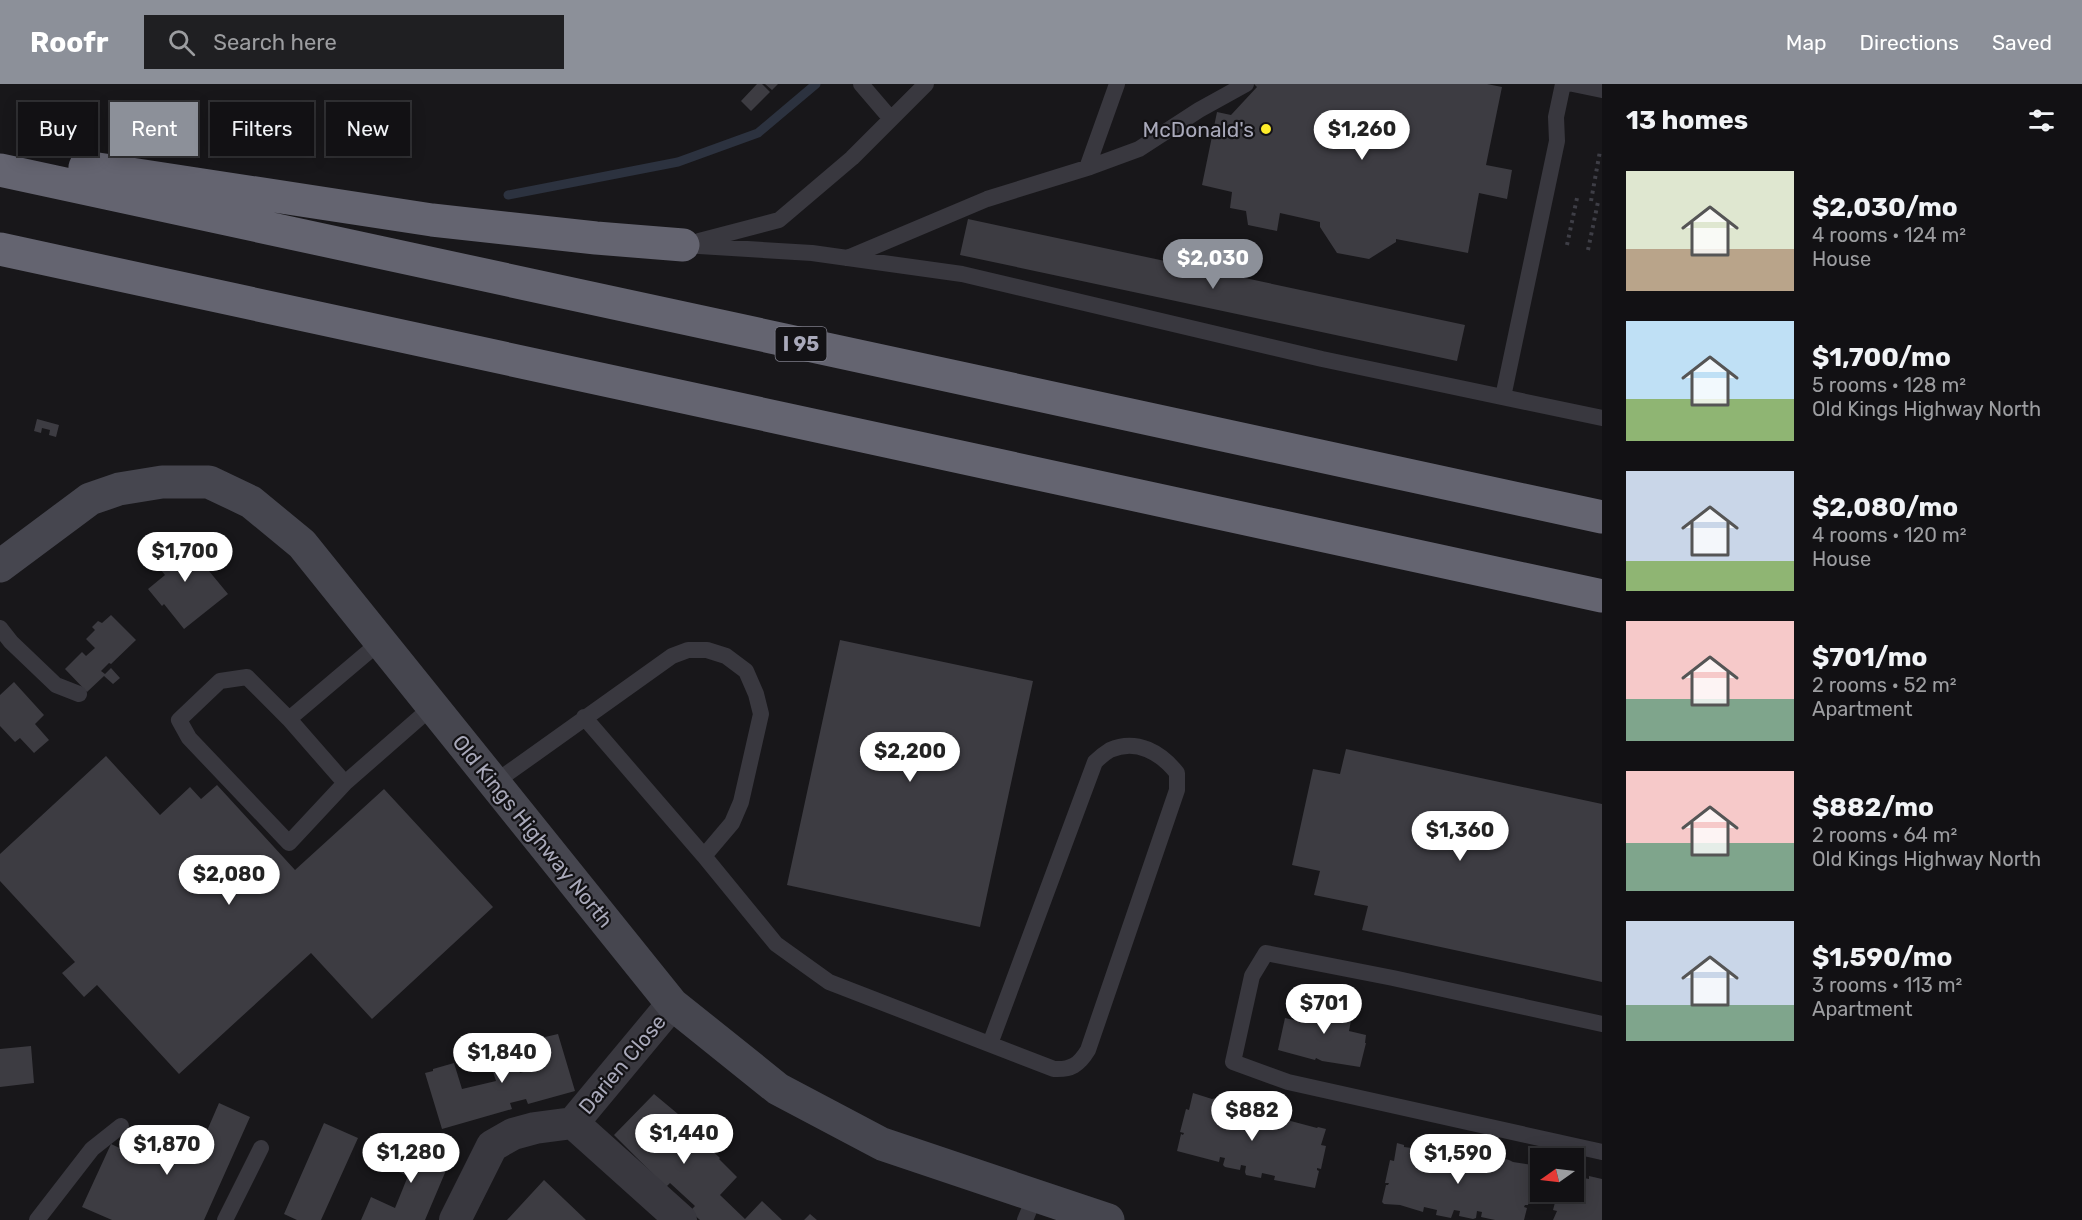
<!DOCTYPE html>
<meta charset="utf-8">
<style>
body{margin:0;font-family:Rubik,sans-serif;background:#1f1f22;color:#f1f3f6;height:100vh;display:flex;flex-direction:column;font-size:22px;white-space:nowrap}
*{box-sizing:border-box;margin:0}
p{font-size:20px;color:#9c9da0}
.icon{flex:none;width:33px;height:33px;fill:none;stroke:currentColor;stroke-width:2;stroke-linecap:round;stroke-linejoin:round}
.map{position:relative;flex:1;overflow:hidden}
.drawer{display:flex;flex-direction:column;background:#121114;width:480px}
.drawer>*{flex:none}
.guide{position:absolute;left:18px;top:18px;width:570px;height:54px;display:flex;gap:12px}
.needle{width:39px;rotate:256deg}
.fabs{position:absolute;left:1530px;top:1064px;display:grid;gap:12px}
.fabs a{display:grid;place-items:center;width:54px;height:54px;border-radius:0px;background:#121114;box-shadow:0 3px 15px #0003,0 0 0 2px #313134;font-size:30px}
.price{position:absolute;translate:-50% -51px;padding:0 14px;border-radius:21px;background:#fff;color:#222;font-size:20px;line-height:39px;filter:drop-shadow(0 2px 3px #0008)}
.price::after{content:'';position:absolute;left:50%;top:36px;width:18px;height:14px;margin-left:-9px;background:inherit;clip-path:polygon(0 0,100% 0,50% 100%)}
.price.selected{background:#8c9099;color:#fff}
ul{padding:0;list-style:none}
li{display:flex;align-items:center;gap:18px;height:150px;padding:0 24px}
li span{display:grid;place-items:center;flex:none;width:168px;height:120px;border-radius:0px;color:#555}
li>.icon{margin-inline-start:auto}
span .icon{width:72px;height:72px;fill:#fffc;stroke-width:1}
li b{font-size:26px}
h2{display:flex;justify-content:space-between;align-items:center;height:72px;padding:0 24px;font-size:26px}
.tag{padding:0 21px;border-radius:0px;background:#121114;box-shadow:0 3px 15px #0003,0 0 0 2px #313134;font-size:21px;line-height:54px}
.tag.selected{background:#8c9099;color:#fff}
header{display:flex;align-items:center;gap:36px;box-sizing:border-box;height:84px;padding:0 30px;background:#8c9099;color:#fff}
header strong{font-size:28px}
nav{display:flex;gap:33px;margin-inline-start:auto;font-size:21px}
.search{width:420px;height:54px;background:#1f1f22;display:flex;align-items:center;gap:15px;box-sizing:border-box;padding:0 21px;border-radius:0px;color:#9c9da0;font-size:22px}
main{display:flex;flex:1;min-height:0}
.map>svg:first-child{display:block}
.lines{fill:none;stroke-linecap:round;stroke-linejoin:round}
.stream{stroke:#2c323f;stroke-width:9}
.building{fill:#3d3c42}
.path{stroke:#3e3e46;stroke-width:4;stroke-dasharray:3 4.5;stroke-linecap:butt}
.lane{stroke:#39383f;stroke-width:16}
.street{stroke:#39383f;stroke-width:32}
.secondary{stroke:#46464f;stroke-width:33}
.highway{stroke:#646470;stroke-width:33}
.poi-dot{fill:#feed2a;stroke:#131215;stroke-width:2}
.labels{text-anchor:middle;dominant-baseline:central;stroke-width:4.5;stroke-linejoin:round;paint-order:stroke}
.shield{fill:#131215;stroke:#7c7c88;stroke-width:1.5}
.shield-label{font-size:20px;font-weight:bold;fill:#a9a9ba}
.poi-label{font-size:21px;fill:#a9a9ba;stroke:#131215;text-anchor:end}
.street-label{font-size:21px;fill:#a9a9ba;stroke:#131215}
</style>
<header>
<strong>Roofr</strong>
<div class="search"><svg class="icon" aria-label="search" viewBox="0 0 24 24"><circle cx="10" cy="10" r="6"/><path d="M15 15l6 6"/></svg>Search here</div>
<nav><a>Map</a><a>Directions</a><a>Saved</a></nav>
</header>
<main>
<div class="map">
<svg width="1602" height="1136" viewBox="0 0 1602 1136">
<rect width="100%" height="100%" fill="#18171a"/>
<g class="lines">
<path class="stream" d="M508 111 678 78 758 49 816 0"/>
</g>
<path class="building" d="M757 0H762L770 8 751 27 741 17Z
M765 0H778L772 6Z
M1254 0H1487L1502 3 1486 81 1512 86 1507 115 1479 109 1468 169 1396 155V158L1369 175 1337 169 1320 143V138L1280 129 1277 147 1248 141 1246 127 1230 124 1232 108 1202 101 1217 28 1231 31 1257 3Z
M968 135 1465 241 1457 277 960 171Z
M37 335 59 341 56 353 49 351 50 346 42 344 41 349 34 347Z
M179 451 204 481 208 478 213 484 209 487 228 510 184 545 164 520 162 522 148 505 165 491 151 474Z
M111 531 136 556 111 580 109 579 101 587 105 590 111 584 120 594 113 600 104 592 87 608 65 585 82 568 86 572 95 564 86 555 95 546 92 543 98 537 102 539Z
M840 556 1033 597 980 843 787 801Z
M14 598 44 631 35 640 49 656 34 669 20 654 15 658 0 642V611Z
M1346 665 1602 720V898L1362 846 1368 822 1314 811 1320 787 1292 781 1313 685 1340 690Z
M106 672 160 731 190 703 201 715 217 701 295 786 384 705 493 823 372 935 311 869 179 990 97 901 84 913 62 889 75 878 0 797V770Z
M1308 911 1313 912 1312 916 1350 924V920L1354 921 1349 947 1366 951 1365 959H1366L1360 983 1322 977 1316 974 1315 976 1278 966 1285 934 1303 938Z
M558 950 575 1007 528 1020 526 1015 510 1019 512 1025 442 1045 425 989 433 987V985L454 979 462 1005 496 997 488 972 513 964 520 989 536 984 528 957Z
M31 962 34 999 0 1003V965Z
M1193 1009 1212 1015 1216 1014 1231 1018 1230 1022 1252 1026 1251 1030 1273 1033 1272 1037 1286 1040 1287 1036 1317 1044 1318 1043 1326 1045 1321 1061 1326 1062 1321 1085 1317 1084V1086L1319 1087 1315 1104 1274 1096 1275 1092 1262 1089 1261 1094 1246 1091 1245 1088 1246 1082 1241 1081 1240 1086 1225 1083 1223 1081 1225 1074 1220 1073 1219 1078 1177 1067 1181 1050 1183 1051 1184 1049 1180 1048 1186 1025 1189 1026Z
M654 1010 678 1030 658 1052 684 1075 702 1057 720 1074 719 1075 737 1093 720 1111 745 1135 762 1117 782 1136H700L690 1127 695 1122 670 1099 666 1103 614 1051Z
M219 1019 250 1033 204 1136H112L82 1123 111 1060 139 1073 145 1060 187 1079 198 1054 203 1056Z
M324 1039 358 1054 321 1136H297L284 1130Z
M397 1054 450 1077 425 1136H361L371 1113 395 1124 408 1092 383 1081Z
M1397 1059 1404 1061V1063L1435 1067 1434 1072 1448 1075 1449 1070 1471 1076V1071L1493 1077 1494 1072 1509 1076 1513 1078 1533 1081 1529 1098 1533 1099 1528 1121H1525L1524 1123 1527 1124 1524 1136H1495L1481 1133 1482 1128 1477 1127 1476 1134 1473 1135 1459 1132 1460 1127 1454 1126 1451 1134 1436 1131 1437 1126 1424 1123 1423 1128 1400 1121 1384 1120 1382 1118 1386 1101H1388L1389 1099H1385L1390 1076 1394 1077Z
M1574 1092 1589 1095V1092L1602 1095V1136H1553L1557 1127 1553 1126 1558 1107H1574Z
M544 1096 586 1136H507Z
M810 1130 817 1136H804Z"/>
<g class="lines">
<path class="path" d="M1591 117 1600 67
M1567 161 1577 114
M1588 166 1598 118"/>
<path class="lane" d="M861 0 891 35
M1573 0 1602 6
M1087 84 1117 0
M699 157 779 136 852 74 926 0
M683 161 812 169 962 190 1322 275 1602 334
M847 174 987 115 1090 83 1139 65 1199 26 1246 0
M1503 313 1557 57 1556 33 1563 0
M0 544 11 558 56 601 79 610
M380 558 289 635 345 699 433 622
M584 633 704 772 776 860 829 898 1054 985C1071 986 1079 981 1088 966L1177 706V689C1161 669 1137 654 1110 666 1105 669 1099 674 1095 678L990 960
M289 635 247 593 220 597 179 636 189 654 289 759 345 699
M494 699 672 572 688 566H707L726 572 746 587 756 610 761 630 741 718 732 739 704 772
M1602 940 1393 894 1266 869 1252 892 1233 978 1288 998 1602 1068
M37 1136 92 1065 121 1042
M225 1136 261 1064
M1025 1136 1035 1112"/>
<path class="street" d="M573 1039 681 1136
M455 1136 492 1062 513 1050 535 1044 573 1039 672 920"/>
<path class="secondary" d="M0 482 90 415 119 405 162 398H209L251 418 302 460 672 920 778 1005 882 1060 1108 1136"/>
<path class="highway" d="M85 83 432 136 596 154 683 161
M0 86 1602 433
M0 165 1602 512"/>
</g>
<circle class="poi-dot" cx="1266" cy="45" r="6"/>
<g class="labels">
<rect class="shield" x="775.5" y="243" width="51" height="34" rx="4.5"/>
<g class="shield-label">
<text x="801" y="260">I 95</text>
</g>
<g class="poi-label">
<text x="1254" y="45">McDonald's</text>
</g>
<g class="street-label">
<text transform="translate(533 747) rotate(51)">Old Kings Highway North</text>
<text transform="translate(622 980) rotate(-50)">Darien Close</text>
</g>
</g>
</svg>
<div class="fabs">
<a><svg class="needle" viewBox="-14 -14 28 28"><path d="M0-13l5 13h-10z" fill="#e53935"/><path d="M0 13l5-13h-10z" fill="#9c9da0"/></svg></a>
</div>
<b class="price" style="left:1362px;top:77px">$1,260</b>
<b class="price selected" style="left:1213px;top:206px">$2,030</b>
<b class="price" style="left:185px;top:499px">$1,700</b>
<b class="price" style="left:910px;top:699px">$2,200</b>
<b class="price" style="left:1460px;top:778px">$1,360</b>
<b class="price" style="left:229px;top:822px">$2,080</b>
<b class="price" style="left:1324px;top:951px">$701</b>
<b class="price" style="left:502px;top:1000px">$1,840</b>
<b class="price" style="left:1252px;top:1058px">$882</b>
<b class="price" style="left:684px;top:1081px">$1,440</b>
<b class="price" style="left:167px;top:1092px">$1,870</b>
<b class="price" style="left:411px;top:1100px">$1,280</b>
<b class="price" style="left:1458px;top:1101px">$1,590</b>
<div class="guide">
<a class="tag">Buy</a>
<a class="tag selected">Rent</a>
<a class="tag">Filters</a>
<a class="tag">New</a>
</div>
</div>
<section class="drawer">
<h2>13 homes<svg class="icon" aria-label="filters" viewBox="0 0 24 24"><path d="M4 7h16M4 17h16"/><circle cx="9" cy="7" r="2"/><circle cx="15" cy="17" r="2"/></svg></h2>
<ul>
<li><span style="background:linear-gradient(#dfe7d0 65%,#b9a48a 0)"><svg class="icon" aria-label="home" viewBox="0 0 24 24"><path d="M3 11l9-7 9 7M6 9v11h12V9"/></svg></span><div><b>$2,030/mo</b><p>4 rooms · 124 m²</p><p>House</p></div></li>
<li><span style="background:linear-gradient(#bfe0f5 65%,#8fb573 0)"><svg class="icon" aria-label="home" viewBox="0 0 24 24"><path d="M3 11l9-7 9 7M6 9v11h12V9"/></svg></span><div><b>$1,700/mo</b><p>5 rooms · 128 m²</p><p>Old Kings Highway North</p></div></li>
<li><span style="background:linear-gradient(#c9d6e8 75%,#8fb573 0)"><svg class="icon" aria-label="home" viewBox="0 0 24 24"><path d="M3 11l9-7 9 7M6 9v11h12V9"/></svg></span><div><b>$2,080/mo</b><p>4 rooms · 120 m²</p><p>House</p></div></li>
<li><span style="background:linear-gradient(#f6c9c9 65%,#7fa58c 0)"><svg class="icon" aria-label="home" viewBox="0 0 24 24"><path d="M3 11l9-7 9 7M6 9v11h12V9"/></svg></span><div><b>$701/mo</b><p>2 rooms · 52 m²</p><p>Apartment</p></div></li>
<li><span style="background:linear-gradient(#f6c9c9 60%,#7fa58c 0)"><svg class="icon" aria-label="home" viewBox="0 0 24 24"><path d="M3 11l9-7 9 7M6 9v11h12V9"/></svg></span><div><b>$882/mo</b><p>2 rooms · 64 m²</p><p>Old Kings Highway North</p></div></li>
<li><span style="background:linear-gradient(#c9d6e8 70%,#7fa58c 0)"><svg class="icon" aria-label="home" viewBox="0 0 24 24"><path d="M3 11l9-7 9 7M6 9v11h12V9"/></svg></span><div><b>$1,590/mo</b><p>3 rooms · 113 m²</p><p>Apartment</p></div></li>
</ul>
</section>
</main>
